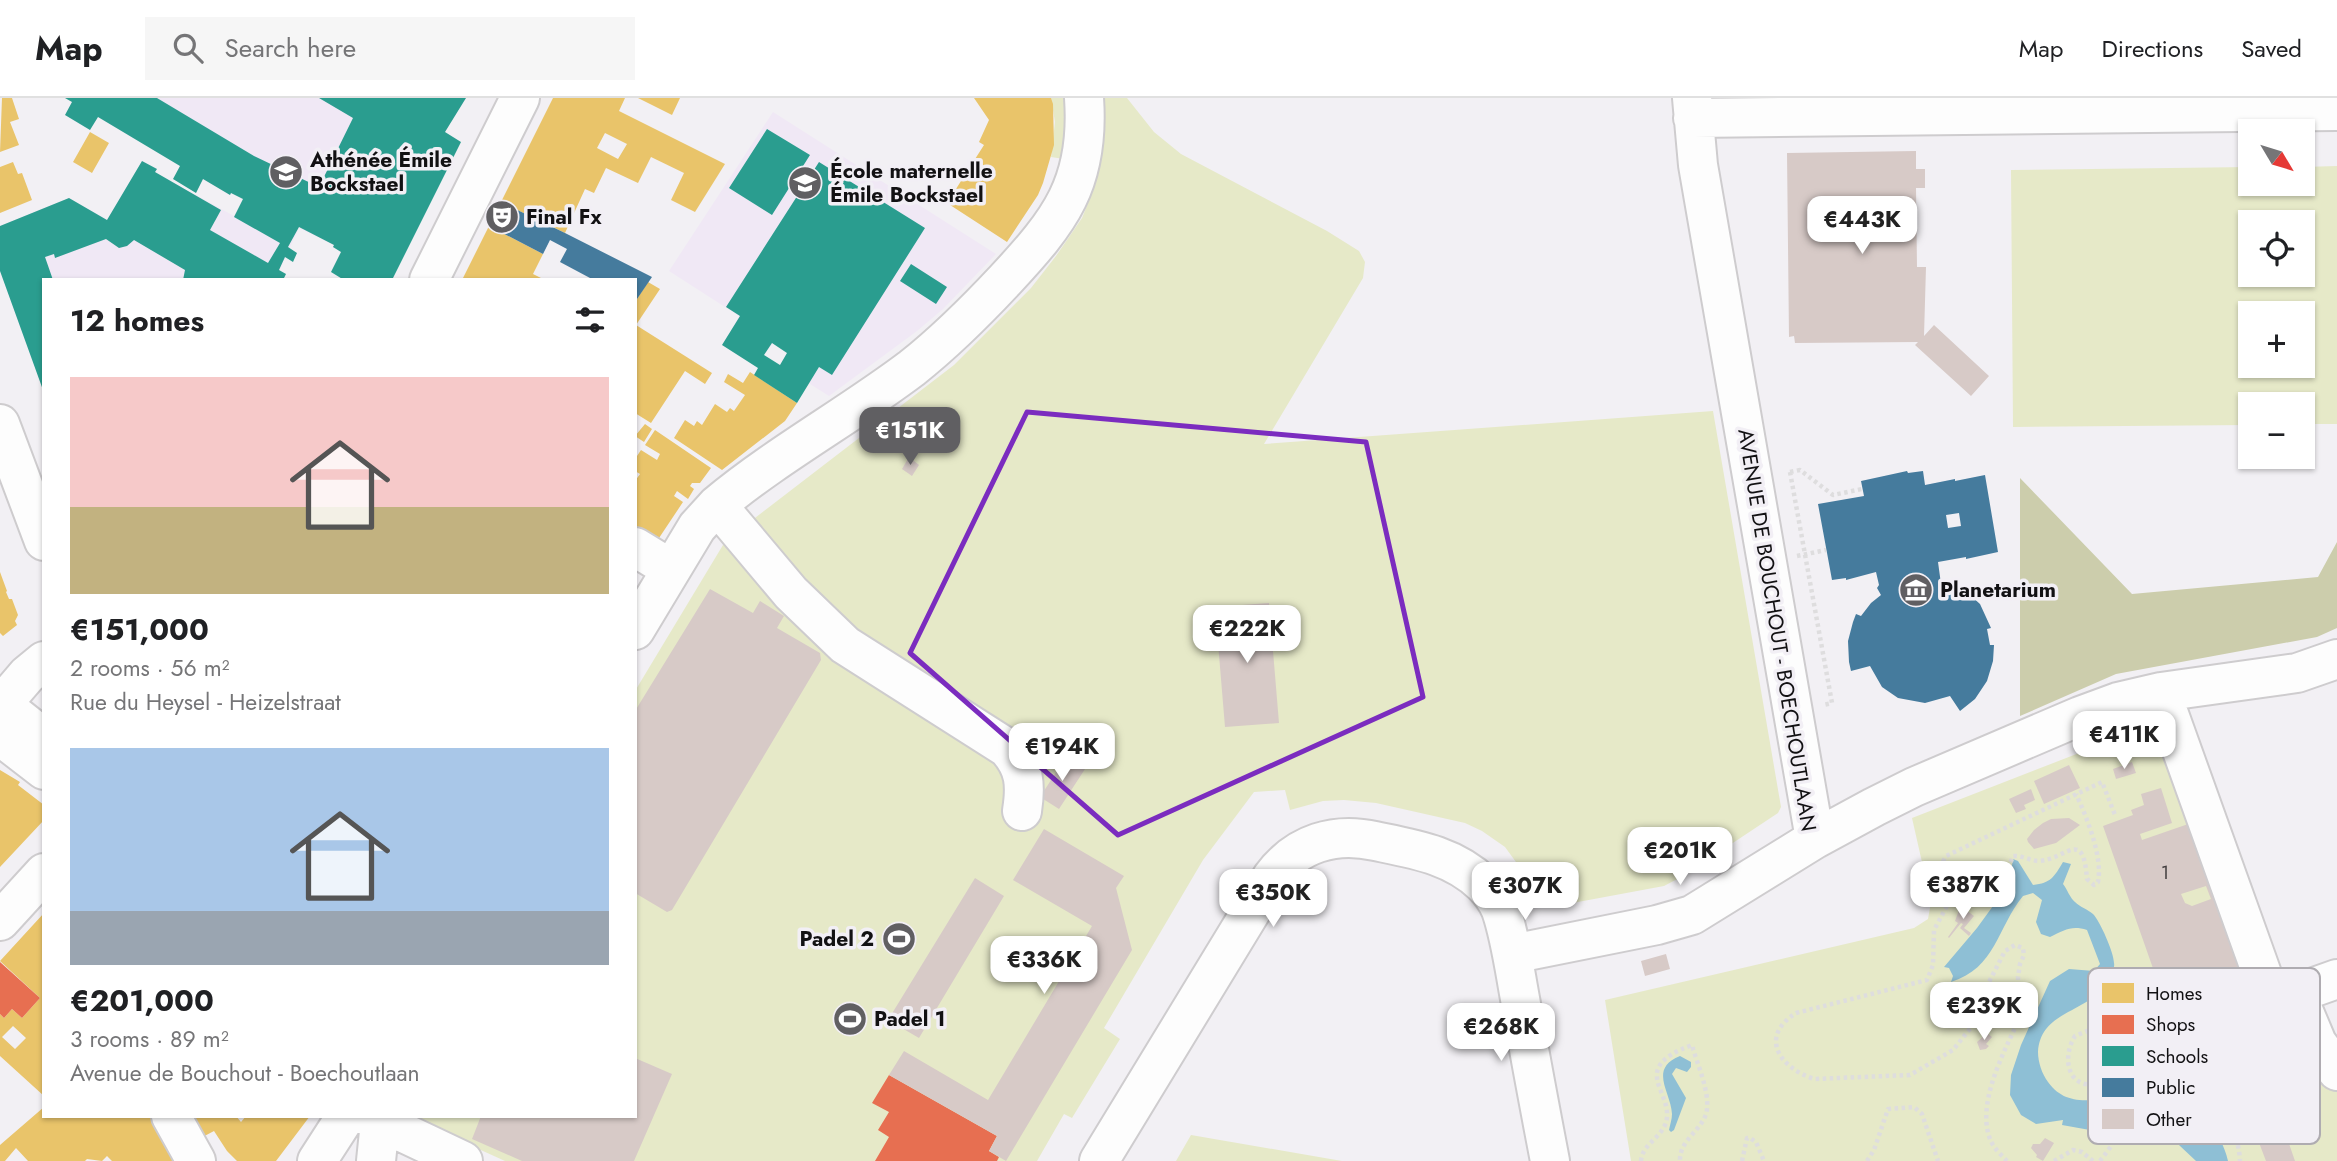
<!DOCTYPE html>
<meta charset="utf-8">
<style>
body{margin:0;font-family:Jost,sans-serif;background:#f6f6f6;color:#202124;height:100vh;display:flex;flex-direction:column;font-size:26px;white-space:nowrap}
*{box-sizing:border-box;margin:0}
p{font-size:23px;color:#757577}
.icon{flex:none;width:38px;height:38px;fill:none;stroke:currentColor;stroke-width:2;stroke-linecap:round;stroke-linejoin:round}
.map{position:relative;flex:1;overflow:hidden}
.sheet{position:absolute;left:42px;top:180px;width:595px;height:840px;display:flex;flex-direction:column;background:#fff;border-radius:0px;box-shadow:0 2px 5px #0004}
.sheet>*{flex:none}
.needle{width:46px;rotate:128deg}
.fabs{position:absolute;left:2238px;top:21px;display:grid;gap:14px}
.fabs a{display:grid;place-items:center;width:77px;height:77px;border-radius:0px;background:#fff;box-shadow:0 2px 5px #0004;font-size:35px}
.price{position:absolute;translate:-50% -60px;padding:0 16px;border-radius:14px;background:#fff;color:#222;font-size:23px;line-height:46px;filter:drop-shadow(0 2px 4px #0008)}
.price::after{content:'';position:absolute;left:50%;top:42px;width:21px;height:16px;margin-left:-10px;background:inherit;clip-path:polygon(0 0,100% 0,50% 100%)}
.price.on{background:#605f62;color:#fff}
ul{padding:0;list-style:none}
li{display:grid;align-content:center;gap:14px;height:371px;padding:0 28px}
li span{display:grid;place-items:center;height:217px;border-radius:0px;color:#555}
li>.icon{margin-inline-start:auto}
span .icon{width:126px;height:126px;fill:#fffc;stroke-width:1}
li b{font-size:30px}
h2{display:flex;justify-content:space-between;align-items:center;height:84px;padding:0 28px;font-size:30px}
header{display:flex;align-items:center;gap:42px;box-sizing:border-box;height:98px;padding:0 35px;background:#fff;border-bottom:2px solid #e0e0e0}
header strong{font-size:33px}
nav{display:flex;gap:38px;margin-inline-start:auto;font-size:24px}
.search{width:490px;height:63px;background:#f6f6f6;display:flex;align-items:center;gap:18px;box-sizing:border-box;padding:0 24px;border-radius:0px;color:#757577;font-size:26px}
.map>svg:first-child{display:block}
.education{fill:#f0e8f5}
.green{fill:#e6e9c8;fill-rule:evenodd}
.forest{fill:#cccdac}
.water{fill:#8ebfd5}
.homes{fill:#e9c46a;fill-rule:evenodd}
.shops{fill:#e76f51}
.schools{fill:#2a9d8f;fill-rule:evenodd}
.public{fill:#457b9d;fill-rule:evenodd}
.building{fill:#d7cac7;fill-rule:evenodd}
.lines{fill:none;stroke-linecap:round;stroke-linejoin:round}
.minor-casing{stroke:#ceccce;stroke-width:42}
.path{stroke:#deddde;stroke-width:4.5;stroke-dasharray:3.5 3.5;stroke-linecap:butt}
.minor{stroke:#fdfdfd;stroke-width:38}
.marked{fill:none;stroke:#7b2cbf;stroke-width:5;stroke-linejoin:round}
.labels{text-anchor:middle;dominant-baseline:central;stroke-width:7;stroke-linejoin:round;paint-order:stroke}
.number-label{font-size:18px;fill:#433f40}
.poi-label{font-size:21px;font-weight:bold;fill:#121113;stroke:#f2eff5;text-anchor:start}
.street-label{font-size:21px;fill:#121113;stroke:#f2eff5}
.key{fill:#f2eff5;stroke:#afacb1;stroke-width:2}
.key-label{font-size:19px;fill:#121113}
</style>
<header>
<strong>Map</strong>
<div class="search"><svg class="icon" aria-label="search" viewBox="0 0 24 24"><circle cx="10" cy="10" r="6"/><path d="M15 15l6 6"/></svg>Search here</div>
<nav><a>Map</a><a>Directions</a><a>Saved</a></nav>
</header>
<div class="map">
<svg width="2337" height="1063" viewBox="0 0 2337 1063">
<rect width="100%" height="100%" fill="#f2f0f4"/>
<path class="education" d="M65 0H466L445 34 341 154 333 149 334 147 299 130 275 182H44V285L41 286 0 173V128L69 100 107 122 142 63 157 71 156 75 234 118 243 102 232 95 230 97 98 19 90 32 65 17 72 4Z
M773 14 996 156 943 211 917 233 829 298 780 267 787 255 773 245 764 257 730 235 739 218 669 173Z"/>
<path class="green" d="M1051 0H1068L1064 61 1051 59 1055 24Z
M1103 0H1127L1154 34 1181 56 1327 133 1359 153 1365 164 1363 180 1264 346 1713 313 1781 709 1778 715 1683 778 1664 788 1551 809 1548 808 1505 749 1482 733 1465 725 1376 705 1344 702 1323 703 1290 712 1285 692 1254 694 1203 762 1104 930 1120 941 1072 1020 1064 1016 1037 1063H505L408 1019 635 1018V593L723 447 751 423 954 267 1031 190 1056 158 1082 120 1090 100 1101 62 1104 41Z
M2337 68V326H2303V306H2250V327L2013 329 2011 72 2250 69V86H2303V69ZM2250 124H2303V177H2250ZM2250 215H2303V268H2250Z
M2151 627 2194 724 2262 936 2298 928 2337 987V1063H1631L1605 902 1914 830 1928 821 1931 804 1912 720Z
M1191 1037 1342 1063H1176Z"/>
<path class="forest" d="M2020 380 2132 496 2318 479 2337 444V530L2317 539 2116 576 2020 618Z"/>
<path class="water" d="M2013 761 2018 763 2033 787C2051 785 2054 779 2063 764L2071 766 2063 786C2067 791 2070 800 2075 804 2080 809 2087 811 2093 816 2100 823 2114 855 2114 865 2115 870 2112 876 2110 880 2090 917 2041 910 2038 954 2038 964 2042 976 2048 984 2062 1003 2078 1003 2100 1002L2104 1013 2089 1022 2104 1027 2101 1034 2062 1027 2063 1022 2036 1026 2021 1017 2010 997 2011 977 2021 947 2050 883 2069 871 2094 873 2100 866 2087 832C2072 827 2064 832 2050 839L2041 836 2036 824 2042 802 2033 795 2023 798C1997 830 1996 870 1951 884L1953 878 1949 870 1944 869 1977 830 2009 786Z
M1680 958 1691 964V969L1687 974 1676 970 1672 976 1686 1000 1674 1032 1671 1034 1669 1032C1670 1027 1672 1021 1672 1016 1671 994 1648 971 1680 958Z
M2134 992C2139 992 2146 991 2151 992 2171 996 2208 1026 2220 1042 2224 1049 2226 1055 2228 1063H2196L2179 1047 2158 1013 2149 1006 2110 1012 2108 997Z"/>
<path class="homes" d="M2 0H12L19 21 10 24 19 47 0 54Z
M553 0H625L619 13 725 66 695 114 671 102 684 75 651 59 638 85 606 70 594 95 585 91 565 135 501 104ZM605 35 627 46 618 61 597 50Z
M638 0H680L672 17Z
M974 0H1051L1053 6 1054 47 1043 85 1038 97 1007 144 947 105 984 47 979 44 989 22Z
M90 34 109 45 92 75 73 64Z
M13 64 18 76 22 75 32 102 0 115V69Z
M489 128 543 156 533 176 545 182H462Z
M648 184 660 191 636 227 712 275 705 286 685 273 651 325 635 315V204Z
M750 274 797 305 785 323 722 372 674 340 685 322 694 328 697 323 702 327 715 306 727 314 730 310 734 313 745 297 724 284 728 276 743 285Z
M645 326 652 331 644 344 635 338Z
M655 332 711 370 700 385H692L690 388 694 391 688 401 677 393 674 398 683 404 655 446 635 433V383L640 376 635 373V361L641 352 657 362 660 356 645 347Z
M0 474 7 493 6 494 9 501H12L18 517 15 523 17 527 3 538 0 535Z
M0 672 20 684 18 687 44 707V722L0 769Z
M44 815V998L0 958V916L4 920 12 911 22 920 40 900 0 863ZM13 928 26 940 15 951 2 939Z
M44 1009V1018H155L179 1063H112L107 1058 102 1063 87 1061 85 1063H28L16 1050 5 1063H0V1047Z
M182 1018H236L241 1024 246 1018H310L276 1063H237L227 1053 214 1033 195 1043Z"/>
<path class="shops" d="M0 864 40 900 22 920 12 911 4 920 0 916Z
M889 977 997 1038 989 1053 999 1059 997 1063H875L889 1039 878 1032 889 1014 872 1005Z"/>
<path class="schools" d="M65 0H157L254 58 319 89 353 20 319 0H466L445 34 461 44 392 182H344L331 174 341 154 333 149 334 147 299 129 288 149 297 155 293 164 285 159 279 172 286 176 283 182H183L185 172 134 142 127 148 119 150 106 141 55 160 54 156 45 159 53 182H44L43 292 0 173V128L69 100 107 122 142 63 157 71 155 74 221 112 210 132 268 165 280 145 234 119 243 101 231 95 230 97 203 81 196 95 173 81 180 68 98 19 90 32 65 17 72 4Z
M767 31 810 57 772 117 729 90Z
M819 64 925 130 832 277 819 269 797 305 754 277 758 270 722 247 740 218 726 209ZM772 245 787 255 780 267 764 257Z
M911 166 947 189 936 206 900 183Z"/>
<path class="public" d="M501 104 565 135 652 179 635 204V182H589L590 180 560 164 567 151 550 142 543 156 489 128Z
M1907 373 1908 375 1923 373 1925 387 1955 381V383L1985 377 1998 454 1966 461V459L1938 464 1941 486 1967 500 1970 497 1980 506 1991 530 1987 531 1990 547H1994L1993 563 1987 583 1975 601 1960 613 1950 598 1925 605 1898 600 1882 589 1870 568 1851 573 1849 564 1848 543 1853 524 1856 516 1861 518 1871 505 1881 497 1877 490 1879 487 1876 474 1846 482V480L1832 482 1818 406 1864 398 1861 383ZM1959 415 1961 428 1948 430 1946 417Z"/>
<path class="building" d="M1916 53V71H1925V90H1916L1917 169H1926L1924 238 1934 227 1989 278 1971 298 1915 247 1918 244 1795 245 1794 238 1789 239 1787 55Z
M909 359 919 367 912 378 902 371Z
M710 491 753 515 760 503 784 518 777 530 820 555 821 562 672 812 667 814 635 795V613Z
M1269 505 1279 625 1225 629 1215 509Z
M1066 659 1085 671 1059 711 1040 699Z
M2132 664 2136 675 2116 681 2113 671Z
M2069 667 2080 690 2044 706 2034 683Z
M2161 690 2172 725 2140 736 2142 742 2194 724 2251 903 2241 906 2264 973 2255 976 2259 989 2233 999 2224 995 2220 985 2209 989 2202 985 2198 974 2188 977 2178 951 2167 952 2156 966 2140 971 2123 970 2109 959 2102 943 2104 925 2115 911 2131 904 2149 906 2158 896H2162L2103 728 2133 717 2131 712 2144 707 2141 696ZM2206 788 2211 801 2192 808 2185 805 2181 796Z
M2031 691 2035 702 2024 707 2026 711 2016 715 2009 701Z
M2069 720 2080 727 2056 745 2034 751 2028 744 2027 741 2034 732 2043 725 2051 721Z
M1044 731 1124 778 1116 790 1132 852 1006 1063 989 1053 997 1038 889 977 904 953 988 1002 1092 828 1013 782Z
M1983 766 1990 781 1974 788 1967 773Z
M975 780 1004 798 919 940 888 922Z
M1959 812V814L1966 812 1974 818 1964 830 1971 835 1969 838 1960 830 1963 826 1961 825 1949 840 1948 839 1958 825 1955 823Z
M1666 856 1670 871 1645 878 1641 863Z
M1987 935 1992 939 1986 946 1989 948 1986 951 1980 952 1977 944Z
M635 960 672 976 634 1063H522L472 1041 481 1018H635Z
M2277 1011 2295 1063H2266L2250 1021Z
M2045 1040 2054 1045 2043 1063 2036 1059 2037 1057 2031 1050 2033 1046H2040Z"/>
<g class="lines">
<g class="minor-casing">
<path id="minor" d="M1692 0 1698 67 1815 741
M1693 20 2337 13
M429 182 520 0
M0 326 44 443
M717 407 791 495 845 547 1007 650C1025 670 1026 687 1022 713
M635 449 671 471
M635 532 697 429 717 407C777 357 850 317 912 270 946 243 976 213 1005 182 1060 123 1090 85 1084 0
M2161 594 2272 904 2337 881
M0 605 44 640
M2 606 27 577 44 563
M0 638 44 672
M0 823 44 775
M1512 856 1657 827 1692 817 1815 741 1874 709 1914 689 2080 618 2118 604 2161 594 2297 575 2337 561
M2296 895 2317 945 2337 973
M171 1018 196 1063
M368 1018 463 1063
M317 1063 346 1018
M376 1063 380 1024
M1099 1063 1272 779C1297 745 1335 734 1375 743 1414 751 1453 757 1483 786 1490 793 1497 802 1501 812 1511 841 1515 875 1521 906 1530 958 1540 1011 1550 1063"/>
</g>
<path class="path" d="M1790 374 1832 605 1823 607
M1790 374 1800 372 1833 397 1862 391
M1797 458 1826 452
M1948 806 1993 784 2002 787 2013 758C2022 757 2030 763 2039 763 2067 761 2083 729 2087 781L2094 787 2098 784C2103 759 2087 720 2076 696
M1985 913 1994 909 2009 913
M2095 930 2075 938C2061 960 2068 994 2100 985L2115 1043 2100 1063
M2168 963C2171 975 2179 980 2189 987 2217 1010 2238 1024 2240 1063
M1641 1063C1642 1047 1659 1041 1665 1027 1678 995 1624 972 1692 947 1697 966 1709 991 1707 1011 1705 1031 1679 1041 1680 1063
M1742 1063 1747 1040H1750L1756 1044 1764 1063
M1867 1063 1874 1052 1888 1011 1914 1009 1922 1016 1938 1063
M2007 1063C2001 1057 1993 1049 1990 1041 1977 1007 2001 960 2015 930L2009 913 2019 892 2018 879 2020 866 2024 857 2023 850 2015 847 2005 853 1989 884 1984 913 1953 952 1910 977 1814 981C1780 970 1758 939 1796 915L1927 882 1933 867 1934 832 1948 806 1942 765 1946 758 2102 684 2115 717
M2054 1063 2073 1052 2082 1054 2093 1063"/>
<use href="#minor" class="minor"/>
</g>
<path class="marked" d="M1027 314 1366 344 1423 599 1118 737 910 555Z"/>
<defs>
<g id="school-disc" transform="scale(1.75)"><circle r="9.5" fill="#605f62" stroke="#f2eff5"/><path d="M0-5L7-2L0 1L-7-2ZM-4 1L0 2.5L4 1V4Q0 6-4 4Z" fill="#fff"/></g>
<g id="theatre-disc" transform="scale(1.75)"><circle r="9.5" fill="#605f62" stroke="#f2eff5"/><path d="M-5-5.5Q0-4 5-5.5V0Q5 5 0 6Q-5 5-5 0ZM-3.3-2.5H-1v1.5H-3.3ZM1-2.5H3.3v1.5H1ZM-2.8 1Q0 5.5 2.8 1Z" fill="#fff"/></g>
<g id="museum-disc" transform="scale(1.75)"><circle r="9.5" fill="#605f62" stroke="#f2eff5"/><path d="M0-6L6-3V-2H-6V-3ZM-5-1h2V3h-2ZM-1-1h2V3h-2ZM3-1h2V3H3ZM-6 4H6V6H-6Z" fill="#fff"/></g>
<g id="stadium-disc" transform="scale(1.75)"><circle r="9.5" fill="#605f62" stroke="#f2eff5"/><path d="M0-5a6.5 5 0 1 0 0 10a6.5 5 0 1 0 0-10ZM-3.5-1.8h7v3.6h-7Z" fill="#fff"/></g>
</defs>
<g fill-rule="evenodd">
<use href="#school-disc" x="286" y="74"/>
<use href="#school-disc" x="805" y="85"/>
<use href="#theatre-disc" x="502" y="119"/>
<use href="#museum-disc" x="1916" y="492"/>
<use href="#stadium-disc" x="899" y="841"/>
<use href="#stadium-disc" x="850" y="921"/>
</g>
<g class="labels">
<g class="number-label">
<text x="2165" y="775">1</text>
</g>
<g class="poi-label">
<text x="310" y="62">Athénée Émile<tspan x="310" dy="24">Bockstael</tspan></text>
<text x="830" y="73">École maternelle<tspan x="830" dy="24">Émile Bockstael</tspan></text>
<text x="526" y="119">Final Fx</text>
<text x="1940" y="492">Planetarium</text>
<text x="874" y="841" text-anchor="end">Padel 2</text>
<text x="874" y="921">Padel 1</text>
</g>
<g class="street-label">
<text transform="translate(1777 532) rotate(81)">AVENUE DE BOUCHOUT - BOECHOUTLAAN</text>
</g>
</g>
<rect x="2088" y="870" width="232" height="176" rx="10" class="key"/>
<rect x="2102" y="885" width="32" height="20" fill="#e9c46a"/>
<rect x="2102" y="917" width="32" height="19" fill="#e76f51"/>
<rect x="2102" y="948" width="32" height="20" fill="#2a9d8f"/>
<rect x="2102" y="980" width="32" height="19" fill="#457b9d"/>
<rect x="2102" y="1011" width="32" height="20" fill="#d7cac7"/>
<g class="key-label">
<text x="2146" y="902">Homes</text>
<text x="2146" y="933">Shops</text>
<text x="2146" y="965">Schools</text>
<text x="2146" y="996">Public</text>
<text x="2146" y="1028">Other</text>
</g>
</svg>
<div class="fabs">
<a><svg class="needle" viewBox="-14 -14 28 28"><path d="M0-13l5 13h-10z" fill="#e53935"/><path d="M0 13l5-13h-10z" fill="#757577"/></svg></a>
<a><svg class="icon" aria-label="locate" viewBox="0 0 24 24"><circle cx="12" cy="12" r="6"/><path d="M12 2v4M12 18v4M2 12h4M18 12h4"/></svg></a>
<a>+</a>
<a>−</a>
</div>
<b class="price" style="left:1862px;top:158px">€443K</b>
<b class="price on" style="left:910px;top:369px">€151K</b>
<b class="price" style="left:1247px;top:567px">€222K</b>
<b class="price" style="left:2124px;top:673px">€411K</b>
<b class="price" style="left:1062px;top:685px">€194K</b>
<b class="price" style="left:1680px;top:789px">€201K</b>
<b class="price" style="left:1963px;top:823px">€387K</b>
<b class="price" style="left:1525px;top:824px">€307K</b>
<b class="price" style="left:1273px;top:831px">€350K</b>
<b class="price" style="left:1044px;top:898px">€336K</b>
<b class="price" style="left:1984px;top:944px">€239K</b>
<b class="price" style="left:1501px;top:965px">€268K</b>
<section class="sheet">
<h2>12 homes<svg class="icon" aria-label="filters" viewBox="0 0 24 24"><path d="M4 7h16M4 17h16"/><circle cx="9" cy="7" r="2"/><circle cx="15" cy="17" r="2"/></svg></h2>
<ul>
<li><span style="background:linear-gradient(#f6c9c9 60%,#c2b280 0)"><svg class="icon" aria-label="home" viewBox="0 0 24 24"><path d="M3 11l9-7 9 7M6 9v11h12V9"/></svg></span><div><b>€151,000</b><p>2 rooms · 56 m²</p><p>Rue du Heysel - Heizelstraat</p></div></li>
<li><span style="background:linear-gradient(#a9c7e8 75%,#9aa5b1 0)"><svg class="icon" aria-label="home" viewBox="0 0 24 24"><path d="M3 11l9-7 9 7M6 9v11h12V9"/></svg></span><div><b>€201,000</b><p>3 rooms · 89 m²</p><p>Avenue de Bouchout - Boechoutlaan</p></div></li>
</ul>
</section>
</div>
